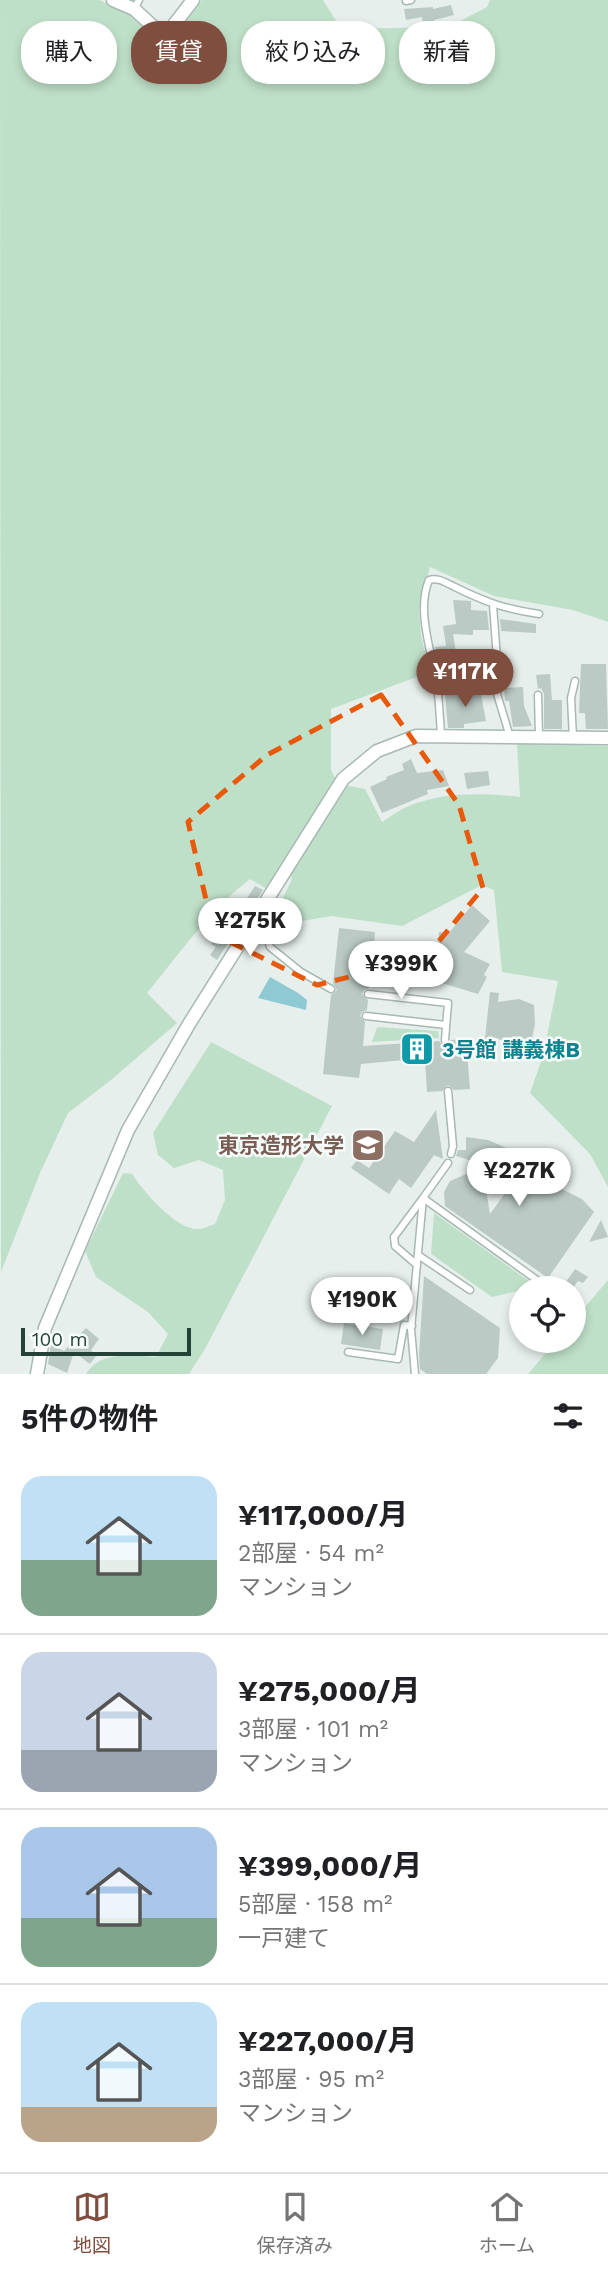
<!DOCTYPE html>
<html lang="ja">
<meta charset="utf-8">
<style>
body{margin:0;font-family:"Work Sans","Noto Sans JP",sans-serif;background:#f6f6f6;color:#202124;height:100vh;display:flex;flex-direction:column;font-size:26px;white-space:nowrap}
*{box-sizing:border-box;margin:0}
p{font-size:23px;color:#757577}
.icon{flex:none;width:38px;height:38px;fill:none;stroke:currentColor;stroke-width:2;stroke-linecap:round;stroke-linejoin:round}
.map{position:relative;height:1374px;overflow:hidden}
.details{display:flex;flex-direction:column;background:#fff;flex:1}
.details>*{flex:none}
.guide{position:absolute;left:21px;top:21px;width:567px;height:63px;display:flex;gap:14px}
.tools{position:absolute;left:509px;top:1276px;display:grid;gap:14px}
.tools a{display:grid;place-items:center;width:77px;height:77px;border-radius:50%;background:#fff;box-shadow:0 4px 10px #0003;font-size:35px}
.scale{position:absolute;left:21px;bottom:18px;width:170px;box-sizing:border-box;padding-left:7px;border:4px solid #24423a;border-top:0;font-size:19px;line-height:24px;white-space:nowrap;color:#24423a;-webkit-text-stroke:5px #f7fbf9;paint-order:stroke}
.price{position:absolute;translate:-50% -60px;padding:0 16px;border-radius:24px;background:#fff;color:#222;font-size:23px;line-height:46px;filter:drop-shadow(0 2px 4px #0008)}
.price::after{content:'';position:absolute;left:50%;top:42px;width:21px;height:16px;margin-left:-10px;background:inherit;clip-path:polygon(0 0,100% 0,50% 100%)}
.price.current{background:#7f4e3f;color:#fff}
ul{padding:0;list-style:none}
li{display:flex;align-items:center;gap:21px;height:175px;padding:0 21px}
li+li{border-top:2px solid #e0e0e0}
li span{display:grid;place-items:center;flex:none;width:196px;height:140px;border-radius:21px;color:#555}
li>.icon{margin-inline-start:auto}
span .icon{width:84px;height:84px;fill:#fffc;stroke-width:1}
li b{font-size:30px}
h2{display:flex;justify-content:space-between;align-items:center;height:84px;padding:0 21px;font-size:30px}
.chip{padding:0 24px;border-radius:28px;background:#fff;box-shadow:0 4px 10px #0003;font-size:24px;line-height:63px}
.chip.current{background:#7f4e3f;color:#fff}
.menu{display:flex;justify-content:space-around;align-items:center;height:98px;border-top:2px solid #e0e0e0;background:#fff;font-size:19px;color:#757577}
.menu a{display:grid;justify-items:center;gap:4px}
.menu .current{color:#7f4e3f}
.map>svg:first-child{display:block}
.green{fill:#bfe0c8}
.water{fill:#8ec9d4}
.building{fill:#bbcac4}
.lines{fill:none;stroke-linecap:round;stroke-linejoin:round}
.lane-casing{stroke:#a8b8b2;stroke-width:9}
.street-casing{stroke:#a8b8b2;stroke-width:15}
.lane{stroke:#fff;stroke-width:6}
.street{stroke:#fff;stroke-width:12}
.marked{fill:none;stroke:#e8590c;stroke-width:5;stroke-dasharray:14 9;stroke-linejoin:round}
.labels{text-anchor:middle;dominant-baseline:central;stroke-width:5;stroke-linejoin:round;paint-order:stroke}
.culture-label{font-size:21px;font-weight:bold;fill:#0d838f;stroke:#f7fbf9;text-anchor:start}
.education-label{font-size:21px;font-weight:bold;fill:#785e54;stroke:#f7fbf9;text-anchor:end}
</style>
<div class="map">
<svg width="608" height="1374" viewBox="0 0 608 1374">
<rect width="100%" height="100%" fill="#e6efeb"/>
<path class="green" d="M0 0H99L127 12 165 46 202 0H323L341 29 449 27 487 7 490 0H608V622L573 610 494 596 430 567 419 609 421 636 430 672 331 709V770L336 780 267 889 250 879C210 910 179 954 147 993L177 1023 111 1080 68 1113 40 1173 1 1272Z
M517 743 608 746V1187L590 1154 530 1093 543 1056 558 981 502 972 494 890 482 885 402 926 331 916 297 922H280L273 919 292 879 290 872 344 785 365 789 382 822C391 816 401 809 411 805 445 792 485 793 520 797Z
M377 1027 438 1031 439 1038 372 1042Z
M211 1042 332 1106 205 1349 189 1374H86C101 1350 132 1356 156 1357L168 1334 148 1312 96 1277 85 1251 123 1173 132 1174C143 1191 177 1231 199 1229 204 1229 210 1225 215 1224L225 1200 223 1170 199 1160 174 1168 158 1155 153 1133Z
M434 1213 537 1287 522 1288 521 1290 492 1297 431 1254Z
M608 1280V1374H528L556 1341 574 1340V1320Z"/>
<path class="water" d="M270 977 298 993 307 1000 306 1010 258 998Z"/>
<path class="building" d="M451 5 454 15 434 20V24L423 25 422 17 406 20 404 9 433 7V9Z
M453 600 471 601V610L487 611 489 630H473V635L453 634 456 652 487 651V665L458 667 459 671 441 674 435 647 446 646 443 626 456 624Z
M500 619 536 624V633L501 631Z
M581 664H606L608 729H586L585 713H579Z
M550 674 552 700H562V729H544V694L541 688 538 689 536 675Z
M523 687 524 706 532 726 513 727 509 701H505L504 688Z
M480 689 486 721 464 724V728H448L445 695 470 694 469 691Z
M411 759 417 773 443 770 449 786 427 790 428 794 382 813 370 787 387 779 386 777 404 770 402 764Z
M488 771 490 785 467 789 464 773Z
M255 886 263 890 217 960 210 955 216 947 211 944 223 926 226 928 240 903 243 904Z
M472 905 490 921 464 952 490 964 484 975 487 977 478 994 372 962 369 988 364 990 362 994 368 1000 367 1010 362 1012 360 1016 365 1022 363 1046 439 1041 445 1046 451 1040 466 1039 470 1089 454 1090 448 1085 442 1091 427 1092 425 1058 361 1064 359 1078 323 1074 331 995 337 990 333 983 339 928 375 932 374 945 414 959V956H418L419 943 438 945 439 932 449 933Z
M490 992 499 993 498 1002 519 999 534 1005 535 1024 531 1043 515 1046 494 1037 491 1058 483 1057Z
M436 1110 443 1159 434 1155 411 1188 399 1179 389 1194 351 1168 357 1160 369 1168 395 1131 414 1142Z
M466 1137 488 1140 509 1149 519 1155 541 1179 582 1199 594 1212 548 1278 445 1206 444 1192 450 1181 471 1172 486 1189 490 1214 513 1182 488 1165 493 1163H479L456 1156 458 1150H466Z
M601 1220 608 1237 589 1242Z
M575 1269 588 1277 583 1283 578 1281 573 1288 566 1282Z
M424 1276 500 1328 498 1358 486 1374H427L420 1369 419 1355Z
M344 1323 383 1329 380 1350 341 1344Z
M86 1328 99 1339 91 1350 96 1356 90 1364 74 1352 67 1373 48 1364 51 1345 64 1351Z"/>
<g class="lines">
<g class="lane-casing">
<path id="lane" d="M406 1 411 0
M134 9 139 0
M493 605 498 672 494 677V684L510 737
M538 695 539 737
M441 735C440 718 439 701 437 685 432 653 416 611 429 580 438 577 446 583 455 587 485 602 505 609 539 614
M573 738 571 698 575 681
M260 913 270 947 301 972 331 989
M368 994 448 1003 445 1040
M366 1016 446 1025
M448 1091 453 1146 451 1154
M418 1255 470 1290
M417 1265 395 1246 394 1237 423 1198 548 1288
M348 1352 398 1359 404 1325 412 1326
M415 1374 411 1329 423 1198 448 1163"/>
</g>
<g class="street-casing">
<path id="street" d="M113 0 134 9 159 32 166 35 193 0
M37 1374 45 1328 128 1130 189 1024 343 779 377 751 416 736 608 738"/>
</g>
<use href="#lane" class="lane"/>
<use href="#street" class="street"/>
</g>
<path class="marked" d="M381 695 459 805 483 888 425 958 317 985 214 934 188 822 267 755Z"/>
<defs>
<g id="building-square" transform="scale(1.75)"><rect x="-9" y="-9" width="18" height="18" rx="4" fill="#0f9aa8" stroke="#f7fbf9"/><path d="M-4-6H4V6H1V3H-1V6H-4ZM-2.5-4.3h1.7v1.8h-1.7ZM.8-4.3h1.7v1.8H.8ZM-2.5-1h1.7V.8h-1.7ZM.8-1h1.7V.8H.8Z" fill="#fff"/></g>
<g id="university-square" transform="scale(1.75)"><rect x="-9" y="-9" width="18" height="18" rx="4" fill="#8d6e63" stroke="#f7fbf9"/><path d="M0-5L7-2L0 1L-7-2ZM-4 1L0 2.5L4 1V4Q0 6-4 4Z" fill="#fff"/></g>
</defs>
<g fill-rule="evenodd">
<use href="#building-square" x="417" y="1049"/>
<use href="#university-square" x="368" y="1145"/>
</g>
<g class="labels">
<g class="culture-label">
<text x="442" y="1049">3号館 講義棟B</text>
</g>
<g class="education-label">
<text x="344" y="1145">東京造形大学</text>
</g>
</g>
</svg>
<div class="tools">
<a><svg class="icon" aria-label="locate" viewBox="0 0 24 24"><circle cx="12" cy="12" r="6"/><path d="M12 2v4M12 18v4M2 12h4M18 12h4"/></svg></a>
</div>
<div class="scale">100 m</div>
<b class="price current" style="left:465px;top:709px">¥117K</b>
<b class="price" style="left:250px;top:958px">¥275K</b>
<b class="price" style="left:401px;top:1001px">¥399K</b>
<b class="price" style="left:519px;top:1208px">¥227K</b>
<b class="price" style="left:362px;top:1337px">¥190K</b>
<div class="guide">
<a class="chip">購入</a>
<a class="chip current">賃貸</a>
<a class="chip">絞り込み</a>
<a class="chip">新着</a>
</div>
</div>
<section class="details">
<h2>5件の物件<svg class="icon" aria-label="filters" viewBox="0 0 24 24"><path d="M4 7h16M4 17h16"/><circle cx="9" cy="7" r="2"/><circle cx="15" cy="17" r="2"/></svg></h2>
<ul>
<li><span style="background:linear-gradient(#bfe0f5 60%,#7fa58c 0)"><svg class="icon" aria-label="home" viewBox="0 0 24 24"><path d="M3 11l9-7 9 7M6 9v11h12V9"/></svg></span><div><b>¥117,000/月</b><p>2部屋 · 54 m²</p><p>マンション</p></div></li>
<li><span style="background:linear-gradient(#c9d6e8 70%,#9aa5b1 0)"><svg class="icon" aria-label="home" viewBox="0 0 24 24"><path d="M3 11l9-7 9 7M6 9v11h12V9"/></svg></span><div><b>¥275,000/月</b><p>3部屋 · 101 m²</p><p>マンション</p></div></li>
<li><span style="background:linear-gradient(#a9c7e8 65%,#7fa58c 0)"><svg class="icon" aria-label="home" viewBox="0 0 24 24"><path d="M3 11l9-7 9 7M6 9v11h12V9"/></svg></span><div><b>¥399,000/月</b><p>5部屋 · 158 m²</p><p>一戸建て</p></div></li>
<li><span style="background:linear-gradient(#bfe0f5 75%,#b9a48a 0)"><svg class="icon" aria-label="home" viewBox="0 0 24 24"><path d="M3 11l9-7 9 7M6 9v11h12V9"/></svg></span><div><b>¥227,000/月</b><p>3部屋 · 95 m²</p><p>マンション</p></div></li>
</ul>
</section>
<nav class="menu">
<a class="current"><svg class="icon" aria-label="map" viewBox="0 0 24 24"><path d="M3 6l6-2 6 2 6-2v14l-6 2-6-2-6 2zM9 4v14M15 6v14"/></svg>地図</a>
<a><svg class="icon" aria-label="saved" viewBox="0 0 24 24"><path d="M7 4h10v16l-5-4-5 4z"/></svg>保存済み</a>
<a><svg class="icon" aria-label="home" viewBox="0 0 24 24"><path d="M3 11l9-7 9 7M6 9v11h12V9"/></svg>ホーム</a>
</nav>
